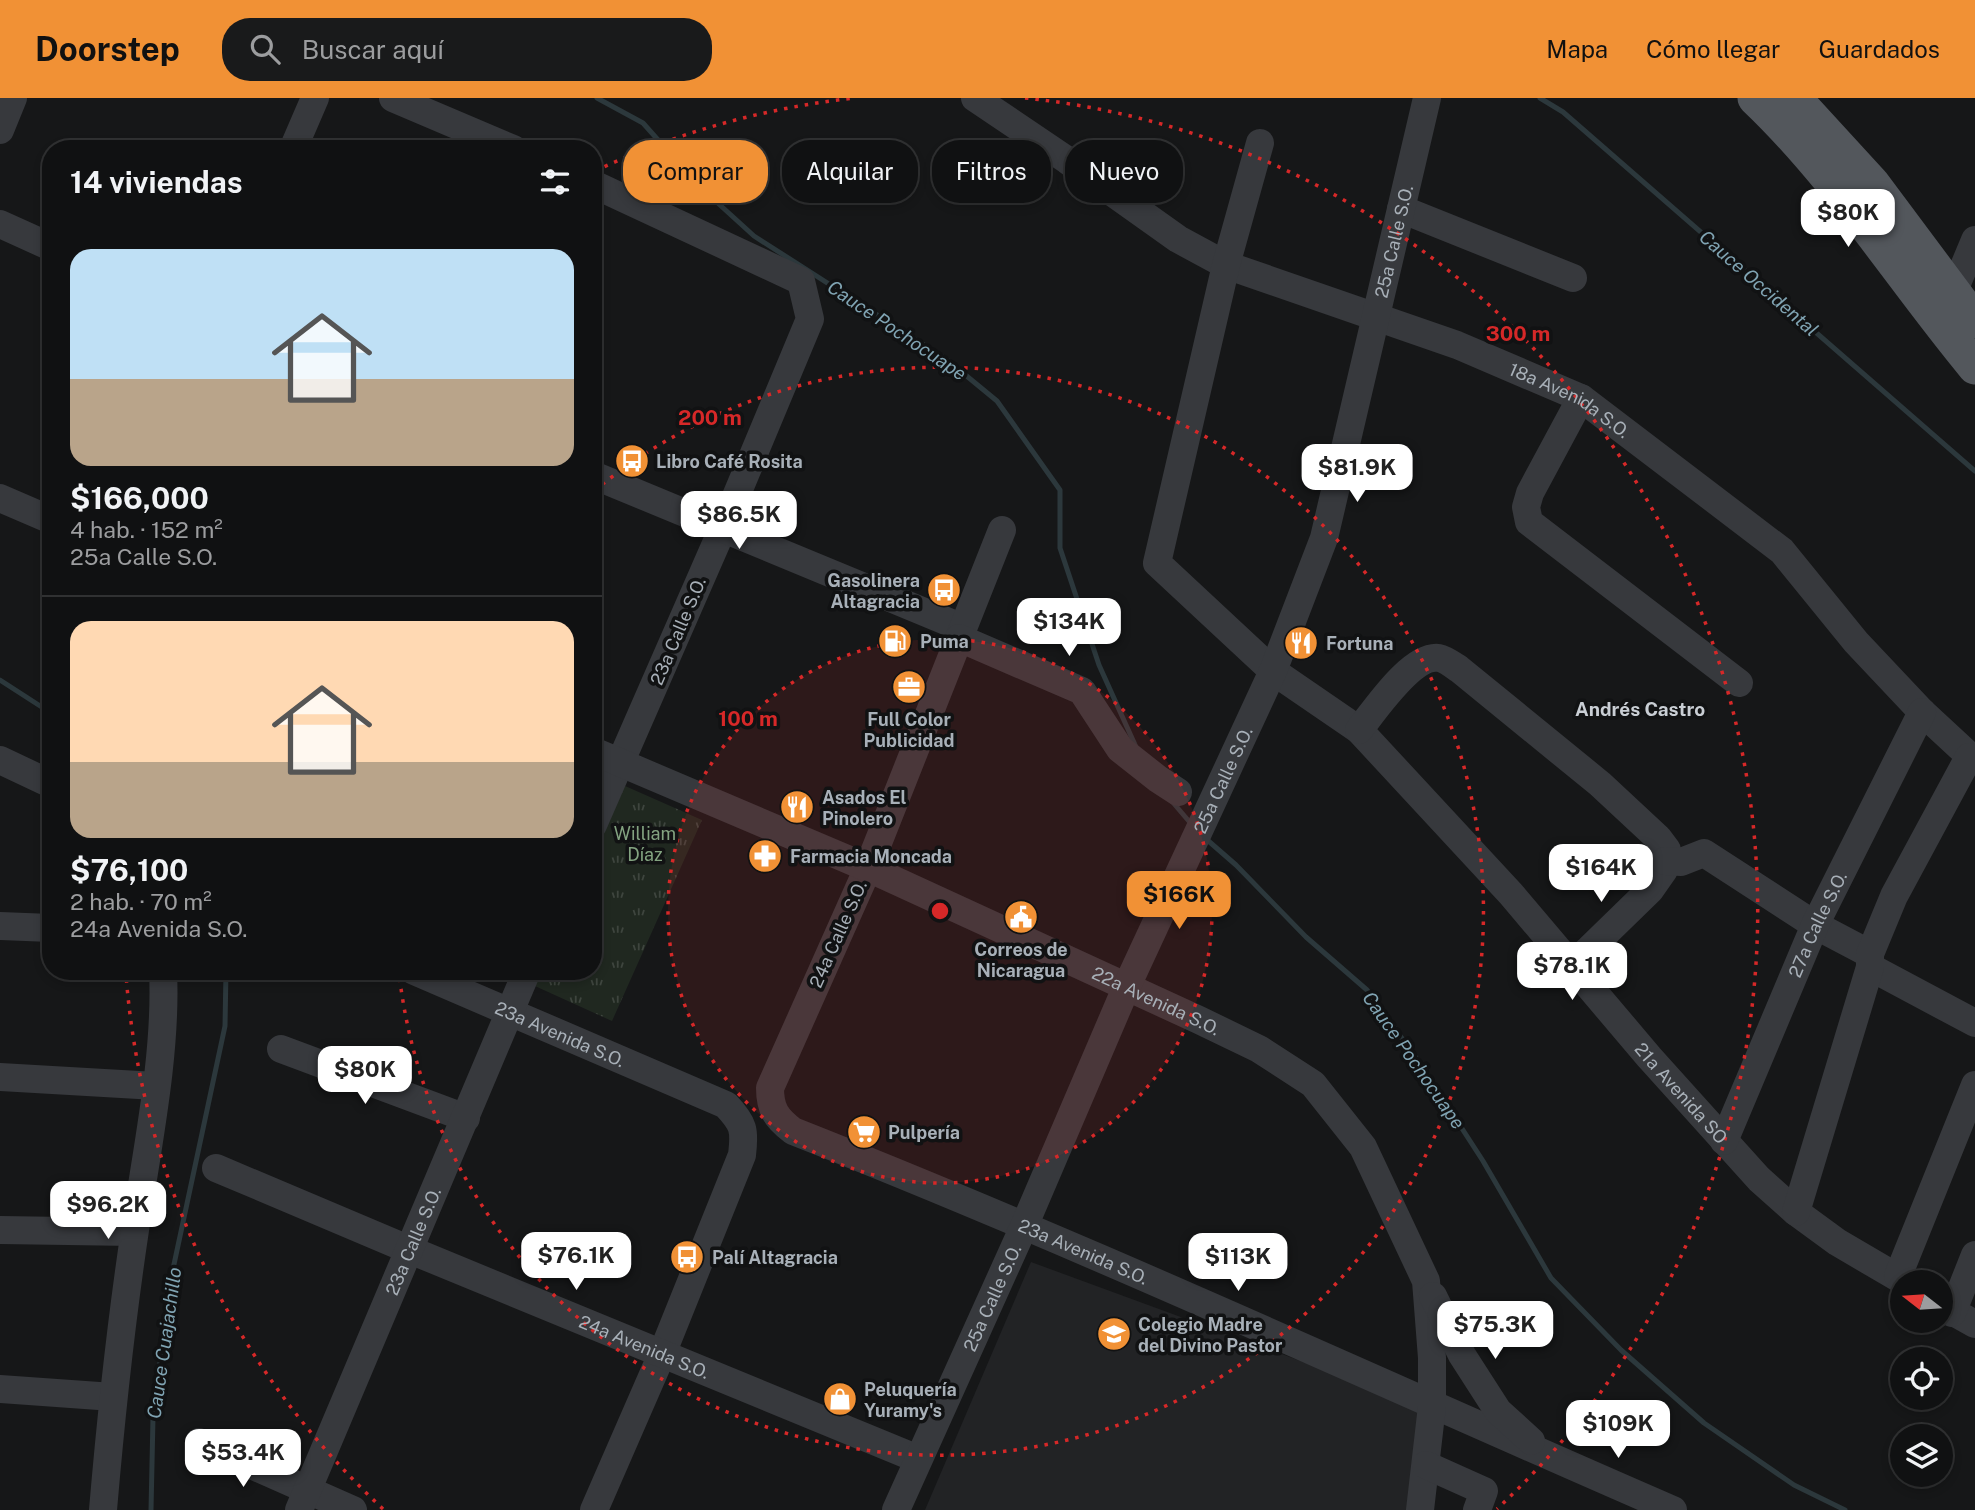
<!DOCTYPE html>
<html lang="es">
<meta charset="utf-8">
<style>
body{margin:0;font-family:"Public Sans",sans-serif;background:#191a1b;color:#f1f3f6;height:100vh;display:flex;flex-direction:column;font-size:26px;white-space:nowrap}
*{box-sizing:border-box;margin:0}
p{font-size:23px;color:#9c9d9f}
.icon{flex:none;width:38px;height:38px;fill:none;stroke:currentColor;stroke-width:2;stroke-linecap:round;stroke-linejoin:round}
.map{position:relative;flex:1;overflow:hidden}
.panel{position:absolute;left:42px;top:42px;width:560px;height:840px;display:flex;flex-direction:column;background:#101112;border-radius:28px;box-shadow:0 4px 10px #0003,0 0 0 2px #303132}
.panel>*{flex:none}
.guide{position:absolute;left:623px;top:42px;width:665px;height:63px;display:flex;gap:14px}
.needle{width:46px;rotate:287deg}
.controls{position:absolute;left:1890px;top:1172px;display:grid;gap:14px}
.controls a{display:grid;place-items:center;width:63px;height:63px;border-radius:50%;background:#101112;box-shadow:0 4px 10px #0003,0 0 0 2px #303132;font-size:35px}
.price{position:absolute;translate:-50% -60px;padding:0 16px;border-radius:14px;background:#fff;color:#222;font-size:23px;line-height:46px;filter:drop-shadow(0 2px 4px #0008)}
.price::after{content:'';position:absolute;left:50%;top:42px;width:21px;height:16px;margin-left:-10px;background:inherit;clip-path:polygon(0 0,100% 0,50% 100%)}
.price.on{background:#f19135;color:#111}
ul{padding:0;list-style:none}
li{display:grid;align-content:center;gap:14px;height:371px;padding:0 28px}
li+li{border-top:2px solid #303132}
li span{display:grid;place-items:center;height:217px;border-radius:21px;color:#555}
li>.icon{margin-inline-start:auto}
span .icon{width:126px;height:126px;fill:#fffc;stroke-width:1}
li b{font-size:30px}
h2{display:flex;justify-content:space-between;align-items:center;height:84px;padding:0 28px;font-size:30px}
.tag{padding:0 24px;border-radius:28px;background:#101112;box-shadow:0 4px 10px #0003,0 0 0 2px #303132;font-size:24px;line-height:63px}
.tag.on{background:#f19135;color:#111}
header{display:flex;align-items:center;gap:42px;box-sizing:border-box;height:98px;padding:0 35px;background:#f19135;color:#111}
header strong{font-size:33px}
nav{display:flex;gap:38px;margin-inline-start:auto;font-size:24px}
.search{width:490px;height:63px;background:#191a1b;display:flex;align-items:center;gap:18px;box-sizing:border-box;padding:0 24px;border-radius:28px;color:#9c9d9f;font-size:26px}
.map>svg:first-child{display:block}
.built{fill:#222325}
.park{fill:url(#park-tufts)}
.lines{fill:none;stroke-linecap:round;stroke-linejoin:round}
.stream{stroke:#2c383c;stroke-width:5}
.minor{stroke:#37393d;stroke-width:28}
.major{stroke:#53575c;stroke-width:35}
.ring{fill:none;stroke:#d62828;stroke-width:3.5;stroke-dasharray:3.5 7}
.labels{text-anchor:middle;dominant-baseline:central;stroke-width:7;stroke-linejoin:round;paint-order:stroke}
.street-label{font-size:18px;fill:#a8b0b8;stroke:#111213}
.poi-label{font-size:18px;font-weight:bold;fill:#a8b0b8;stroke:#111213;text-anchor:start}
.park-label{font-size:18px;fill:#83a380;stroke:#111213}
.water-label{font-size:19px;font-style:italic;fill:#80a4b3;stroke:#111213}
.neighbourhood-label{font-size:19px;font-weight:bold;fill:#c9ced4;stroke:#111213}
.centre{fill:#d62828;stroke:#111213;stroke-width:3.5}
.ring-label{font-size:21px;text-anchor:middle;font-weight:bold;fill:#d62828;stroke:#111213;stroke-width:7;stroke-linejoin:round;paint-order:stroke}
</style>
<header>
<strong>Doorstep</strong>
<div class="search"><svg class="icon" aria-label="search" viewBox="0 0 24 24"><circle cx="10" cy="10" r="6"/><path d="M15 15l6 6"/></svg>Buscar aquí</div>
<nav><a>Mapa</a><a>Cómo llegar</a><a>Guardados</a></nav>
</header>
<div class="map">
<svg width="1975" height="1412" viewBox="0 0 1975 1412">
<defs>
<pattern id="park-tufts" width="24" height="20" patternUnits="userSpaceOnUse" patternTransform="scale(1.75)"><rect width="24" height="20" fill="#202820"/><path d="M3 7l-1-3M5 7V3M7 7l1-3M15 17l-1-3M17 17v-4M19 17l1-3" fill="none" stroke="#3e453e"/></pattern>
</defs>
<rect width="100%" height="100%" fill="#161718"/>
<path class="built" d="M1031 1164 1426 1309 1407 1412H925Z"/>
<path class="park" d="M625 688 702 722 612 923 535 888 542 873H593V758Z"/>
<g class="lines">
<path class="stream" d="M597 0 643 25 698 87 754 138 946 261 997 303 1060 392V450L1099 567 1136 649
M1540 0 1563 14 1975 373
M0 582 51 615
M1170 701 1193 728
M1205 740 1236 767 1306 839 1367 892 1419 964 1483 1063 1551 1180 1621 1252 1704 1325 1794 1387 1845 1412
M151 1412 153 1319 170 1185 225 928 226 873"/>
<g class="minor">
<path d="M393 0 513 51"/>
<path id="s1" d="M975 0 1067 62 1178 141 1226 167 1457 247 1581 300 1782 453 1856 544 1922 614 1975 663"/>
<path d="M0 32 13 0"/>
<path id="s2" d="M1260 45 1226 167 1157 465 1273 573 1359 632 1511 796 1649 959 1759 1081 1796 1114 1837 1144 1907 1185"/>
<path d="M293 51 315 0"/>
<path d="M593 86 801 183 810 221 722 432 593 727"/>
<path d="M1401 111 1573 180"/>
<path d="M0 126 51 149"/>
<path d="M1953 195 1975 142"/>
<path d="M1581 300 1530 395 1526 409 1529 424 1739 585"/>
<path d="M593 377 963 530"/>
<path d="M0 400 51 422"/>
<path id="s3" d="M1002 432 868 770 770 990C770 1011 776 1020 793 1033 1090 1150 1380 1285 1673 1412"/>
<path d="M959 540 1082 593 1120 651 1158 681 1178 694"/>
<path d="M1359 632C1375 612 1412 556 1439 560 1445 561 1453 567 1459 571L1600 686 1658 740 1667 752 1664 772 1650 792 1573 867"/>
<path id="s4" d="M593 653 868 770 1199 922 1259 951 1313 986 1363 1049 1426 1183 1432 1260V1308L1420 1412"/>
<path d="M0 662 51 686"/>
<path d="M1665 763 1681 764 1704 755 1815 827 1870 856"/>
<path d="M0 828 51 830"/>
<path d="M1870 869 1975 925"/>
<path id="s5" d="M414 873 726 1007C744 1026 745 1032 742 1057L662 1256 594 1412"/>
<path d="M281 951 466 1020"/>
<path d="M0 979 156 988"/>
<path id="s6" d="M1724 1043 1815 827 1922 614"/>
<path id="s7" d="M216 1070 410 1152 918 1361"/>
<path d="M1796 1114 1870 869V856L1894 798 1969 659"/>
<path d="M0 1132 134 1134"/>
<path d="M1898 1178 1975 987"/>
<path d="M1433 1198 1462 1257 1498 1313 1531 1343"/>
<path d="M1941 1207 1975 1226"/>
<path d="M1952 1215 1975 1157"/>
<path d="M0 1291 113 1299"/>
<path d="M199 1344 353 1412"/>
<path d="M1426 1367 1484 1393 1477 1412"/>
<path d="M103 1412C111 1318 121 1225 135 1132 147 1050 167 955 163 873"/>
<path id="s8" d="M299 1412 527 873"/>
<path id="s9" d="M896 1412 1025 1126 1126 890 1273 573 1324 440 1427 0"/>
</g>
<path class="major" d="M1755 0C1839 80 1901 180 1975 269
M1794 0 1872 85 1975 223"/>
</g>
<circle cx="940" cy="813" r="272" fill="#d62828" fill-opacity=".12"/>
<g class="ring">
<circle cx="940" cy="813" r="272"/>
<path d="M594 393A544 544 0 1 1 399 875"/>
<path d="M383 1411A817 817 0 0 1 126 877M595 73A817 817 0 0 1 855 0M1025 0A817 817 0 0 1 1497 1411"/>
</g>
<defs>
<g id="bus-disc" transform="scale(1.75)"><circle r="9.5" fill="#f19135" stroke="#111213"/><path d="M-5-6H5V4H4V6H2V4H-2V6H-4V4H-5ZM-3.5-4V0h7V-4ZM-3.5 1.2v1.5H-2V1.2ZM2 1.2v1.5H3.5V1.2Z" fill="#fff"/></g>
<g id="fuel-disc" transform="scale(1.75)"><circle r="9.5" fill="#f19135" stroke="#111213"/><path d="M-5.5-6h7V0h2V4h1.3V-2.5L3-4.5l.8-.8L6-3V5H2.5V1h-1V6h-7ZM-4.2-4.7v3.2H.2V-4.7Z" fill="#fff"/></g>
<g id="restaurant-disc" transform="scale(1.75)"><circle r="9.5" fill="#f19135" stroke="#111213"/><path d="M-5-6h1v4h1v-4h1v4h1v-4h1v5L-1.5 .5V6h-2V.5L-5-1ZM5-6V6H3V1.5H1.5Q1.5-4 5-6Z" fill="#fff"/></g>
<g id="office-disc" transform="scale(1.75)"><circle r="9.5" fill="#f19135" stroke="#111213"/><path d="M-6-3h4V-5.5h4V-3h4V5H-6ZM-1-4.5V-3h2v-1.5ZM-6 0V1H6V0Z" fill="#fff"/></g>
<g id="pharmacy-disc" transform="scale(1.75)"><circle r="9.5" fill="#f19135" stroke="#111213"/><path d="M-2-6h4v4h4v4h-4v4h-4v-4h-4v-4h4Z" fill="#fff"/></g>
<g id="civic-disc" transform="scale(1.75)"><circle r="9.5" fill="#f19135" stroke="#111213"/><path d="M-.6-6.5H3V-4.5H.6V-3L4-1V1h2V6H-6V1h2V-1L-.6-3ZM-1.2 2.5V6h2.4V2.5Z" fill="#fff"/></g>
<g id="supermarket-disc" transform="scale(1.75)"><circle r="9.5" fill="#f19135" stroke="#111213"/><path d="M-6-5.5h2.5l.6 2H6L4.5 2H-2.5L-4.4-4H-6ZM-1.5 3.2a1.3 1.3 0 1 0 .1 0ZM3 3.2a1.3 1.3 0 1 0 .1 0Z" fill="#fff"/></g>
<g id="school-disc" transform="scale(1.75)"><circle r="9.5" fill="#f19135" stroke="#111213"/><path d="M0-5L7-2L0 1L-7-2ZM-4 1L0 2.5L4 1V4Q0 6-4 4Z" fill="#fff"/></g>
<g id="shop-disc" transform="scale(1.75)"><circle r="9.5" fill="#f19135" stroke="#111213"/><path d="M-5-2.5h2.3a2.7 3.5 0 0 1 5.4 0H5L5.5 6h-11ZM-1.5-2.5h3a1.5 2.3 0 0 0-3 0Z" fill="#fff"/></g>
</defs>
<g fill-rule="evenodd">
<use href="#bus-disc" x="632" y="363"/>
<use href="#bus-disc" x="944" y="492"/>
<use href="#fuel-disc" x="895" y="543"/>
<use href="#restaurant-disc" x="1301" y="545"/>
<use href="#office-disc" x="909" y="589"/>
<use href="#restaurant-disc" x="797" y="709"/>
<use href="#pharmacy-disc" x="765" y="758"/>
<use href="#civic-disc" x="1021" y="819"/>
<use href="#supermarket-disc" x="864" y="1034"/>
<use href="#bus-disc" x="687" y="1159"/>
<use href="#school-disc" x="1114" y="1236"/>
<use href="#shop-disc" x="840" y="1301"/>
</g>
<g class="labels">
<g class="street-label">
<text stroke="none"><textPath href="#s9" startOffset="1367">25a Calle S.O.</textPath></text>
<text stroke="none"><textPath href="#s1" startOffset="672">18a Avenida S.O.</textPath></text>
<text transform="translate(678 533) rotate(-67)">23a Calle S.O.</text>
<text stroke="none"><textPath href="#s9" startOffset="800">25a Calle S.O.</textPath></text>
<text stroke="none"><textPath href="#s6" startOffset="236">27a Calle S.O.</textPath></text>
<text transform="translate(838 836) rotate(-66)">24a Calle S.O.</text>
<text stroke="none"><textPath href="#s4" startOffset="616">22a Avenida S.O.</textPath></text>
<text stroke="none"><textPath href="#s5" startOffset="159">23a Avenida S.O.</textPath></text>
<text stroke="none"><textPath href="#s2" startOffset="1181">21a Avenida SO</textPath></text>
<text stroke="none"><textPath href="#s8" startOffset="292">23a Calle S.O.</textPath></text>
<text stroke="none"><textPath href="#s3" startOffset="970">23a Avenida S.O.</textPath></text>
<text stroke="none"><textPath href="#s9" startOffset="233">25a Calle S.O.</textPath></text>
<text stroke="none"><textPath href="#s7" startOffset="464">24a Avenida S.O.</textPath></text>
</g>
<g class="poi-label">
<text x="656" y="363">Libro Café Rosita</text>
<text x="920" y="482" text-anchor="end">Gasolinera<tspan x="920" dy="21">Altagracia</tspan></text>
<text x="920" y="543">Puma</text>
<text x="1326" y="545">Fortuna</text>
<text x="909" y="621" text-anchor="middle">Full Color<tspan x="909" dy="21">Publicidad</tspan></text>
<text x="822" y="699">Asados El<tspan x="822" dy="21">Pinolero</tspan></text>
<text x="790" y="758">Farmacia Moncada</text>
<text x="1021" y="851" text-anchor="middle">Correos de<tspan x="1021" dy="21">Nicaragua</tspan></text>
<text x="888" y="1034">Pulpería</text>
<text x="712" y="1159">Palí Altagracia</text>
<text x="1138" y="1226">Colegio Madre<tspan x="1138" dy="21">del Divino Pastor</tspan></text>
<text x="864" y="1291">Peluquería<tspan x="864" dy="21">Yuramy's</tspan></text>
</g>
<g class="park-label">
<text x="645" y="735">William<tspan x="645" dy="21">Díaz</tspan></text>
</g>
<g class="water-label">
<text transform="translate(1759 185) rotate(41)">Cauce Occidental</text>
<text transform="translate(897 232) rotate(34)">Cauce Pochocuape</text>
<text transform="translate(1414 962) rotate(55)">Cauce Pochocuape</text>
<text transform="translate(164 1245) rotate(-82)">Cauce Cuajachillo</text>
</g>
<g class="neighbourhood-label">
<text x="1640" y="611">Andrés Castro</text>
</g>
</g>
<circle cx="940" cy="813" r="10" class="centre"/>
<g class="ring-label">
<text x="1518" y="243">300 m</text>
<text x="710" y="327">200 m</text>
<text x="748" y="628">100 m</text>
</g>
</svg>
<div class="controls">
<a><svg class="needle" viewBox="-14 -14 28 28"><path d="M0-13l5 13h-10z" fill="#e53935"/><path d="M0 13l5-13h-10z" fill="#9c9d9f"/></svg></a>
<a><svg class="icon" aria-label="locate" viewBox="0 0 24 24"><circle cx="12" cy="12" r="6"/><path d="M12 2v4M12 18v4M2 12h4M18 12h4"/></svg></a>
<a><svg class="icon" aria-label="layers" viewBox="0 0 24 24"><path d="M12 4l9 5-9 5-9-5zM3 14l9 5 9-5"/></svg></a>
</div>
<b class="price" style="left:1848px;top:151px">$80K</b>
<b class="price" style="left:1357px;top:406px">$81.9K</b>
<b class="price" style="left:739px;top:453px">$86.5K</b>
<b class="price" style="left:1069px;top:560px">$134K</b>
<b class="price" style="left:1601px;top:806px">$164K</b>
<b class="price on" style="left:1179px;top:833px">$166K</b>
<b class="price" style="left:1572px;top:904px">$78.1K</b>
<b class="price" style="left:365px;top:1008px">$80K</b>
<b class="price" style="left:108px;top:1143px">$96.2K</b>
<b class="price" style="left:576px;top:1194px">$76.1K</b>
<b class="price" style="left:1238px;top:1195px">$113K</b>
<b class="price" style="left:1495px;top:1263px">$75.3K</b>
<b class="price" style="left:1618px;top:1362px">$109K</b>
<b class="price" style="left:243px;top:1391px">$53.4K</b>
<div class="guide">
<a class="tag on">Comprar</a>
<a class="tag">Alquilar</a>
<a class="tag">Filtros</a>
<a class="tag">Nuevo</a>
</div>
<section class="panel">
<h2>14 viviendas<svg class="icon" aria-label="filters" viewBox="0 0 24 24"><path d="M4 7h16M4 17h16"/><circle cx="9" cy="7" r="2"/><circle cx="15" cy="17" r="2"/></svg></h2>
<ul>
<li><span style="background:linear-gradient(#bfe0f5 60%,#b9a48a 0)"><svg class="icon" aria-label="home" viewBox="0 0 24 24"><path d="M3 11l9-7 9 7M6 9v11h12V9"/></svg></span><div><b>$166,000</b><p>4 hab. · 152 m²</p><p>25a Calle S.O.</p></div></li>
<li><span style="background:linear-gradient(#ffd9b3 65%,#b9a48a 0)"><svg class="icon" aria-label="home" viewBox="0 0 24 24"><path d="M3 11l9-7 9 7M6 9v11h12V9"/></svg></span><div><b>$76,100</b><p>2 hab. · 70 m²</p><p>24a Avenida S.O.</p></div></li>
</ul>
</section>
</div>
